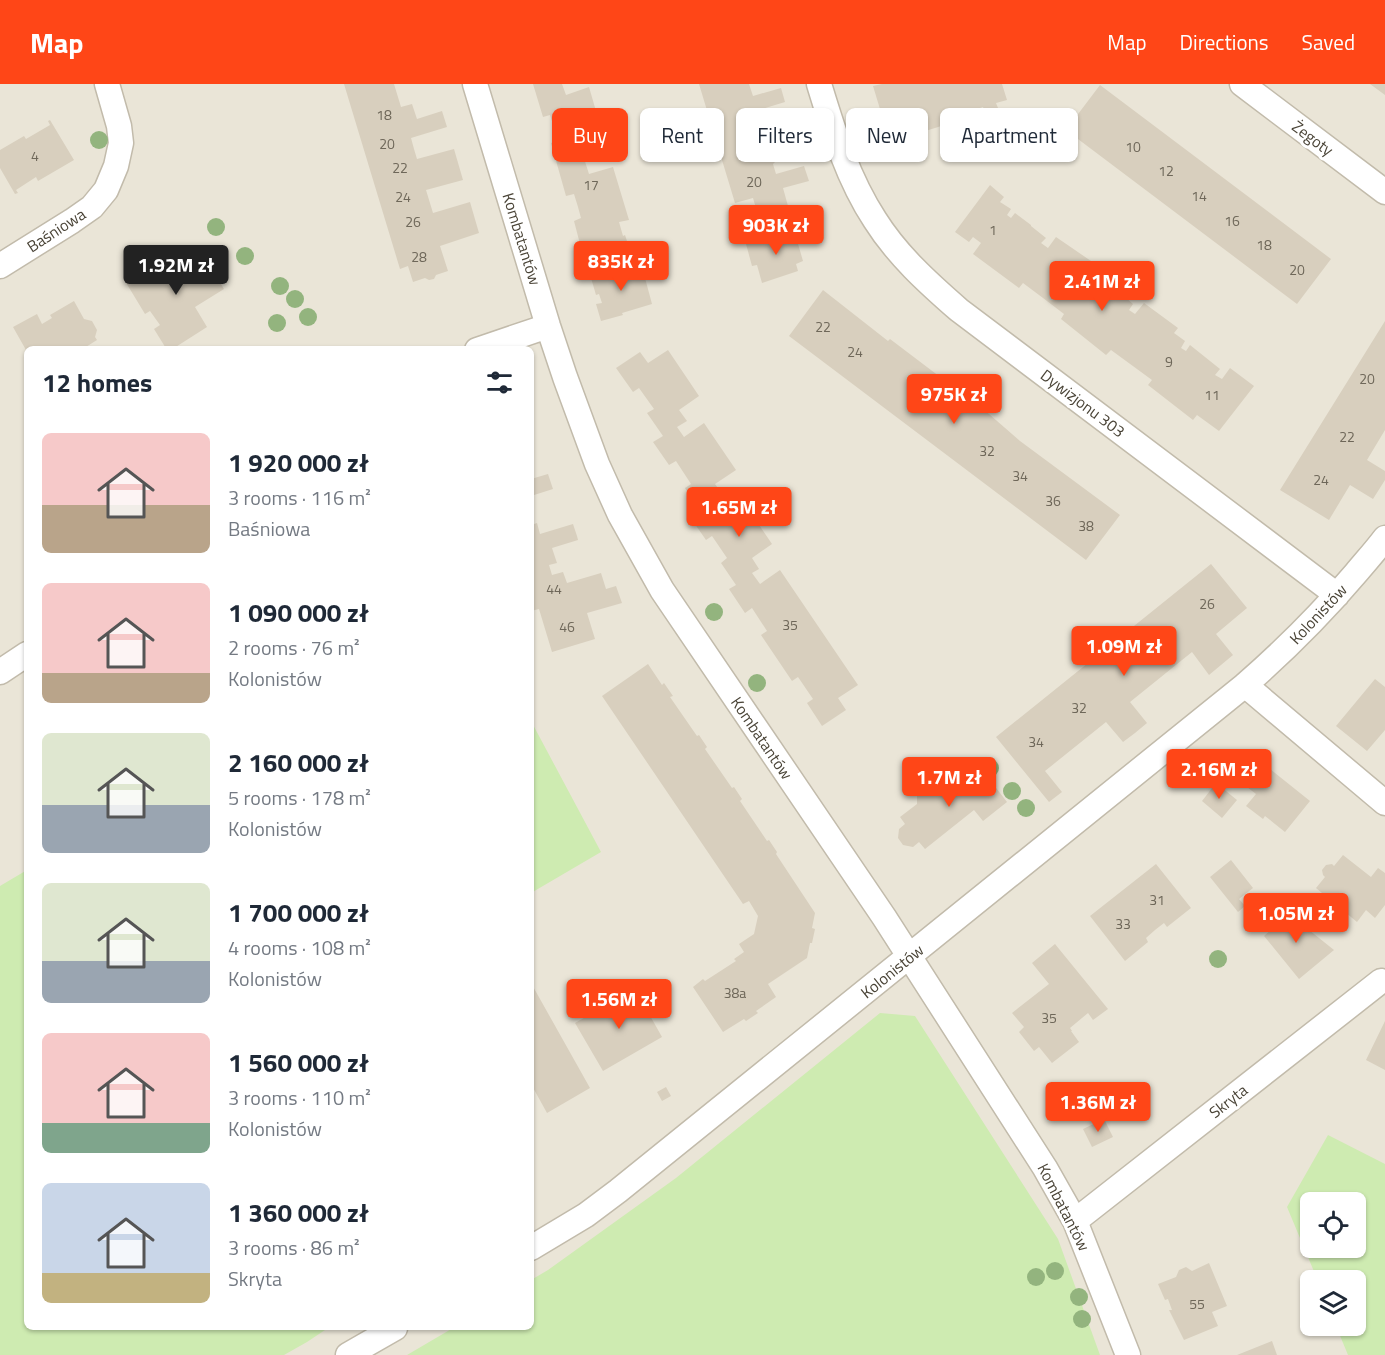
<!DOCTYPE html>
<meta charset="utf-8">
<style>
body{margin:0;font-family:"Titillium Web",sans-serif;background:#f2f2f3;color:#1f2937;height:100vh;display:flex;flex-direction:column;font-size:22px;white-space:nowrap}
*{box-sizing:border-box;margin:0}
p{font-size:20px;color:#747a83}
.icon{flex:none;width:33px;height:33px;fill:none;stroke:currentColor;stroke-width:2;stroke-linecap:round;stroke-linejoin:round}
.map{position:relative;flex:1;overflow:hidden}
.panel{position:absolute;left:24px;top:262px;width:510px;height:984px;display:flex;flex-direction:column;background:#fff;border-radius:9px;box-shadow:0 2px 4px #0004}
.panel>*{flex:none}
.hud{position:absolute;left:552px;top:24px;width:570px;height:54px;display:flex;gap:12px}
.controls{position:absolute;left:1300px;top:1108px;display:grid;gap:12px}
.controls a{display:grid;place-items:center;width:66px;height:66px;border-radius:9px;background:#fff;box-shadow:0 2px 4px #0004;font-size:30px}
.price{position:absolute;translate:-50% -51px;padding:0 14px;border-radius:6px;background:#ff4617;color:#fff;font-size:20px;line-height:39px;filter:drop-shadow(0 2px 3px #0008)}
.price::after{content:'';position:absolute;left:50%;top:36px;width:18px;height:14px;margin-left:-9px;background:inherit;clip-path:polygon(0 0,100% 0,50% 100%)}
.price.selected{background:#222;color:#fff}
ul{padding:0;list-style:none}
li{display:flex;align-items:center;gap:18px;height:150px;padding:0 18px}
li span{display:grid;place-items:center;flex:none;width:168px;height:120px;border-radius:9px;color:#555}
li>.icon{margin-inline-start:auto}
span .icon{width:72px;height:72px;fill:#fffc;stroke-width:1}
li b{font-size:26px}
h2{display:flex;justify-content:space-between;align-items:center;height:72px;padding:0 18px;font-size:26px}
.pill{padding:0 21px;border-radius:9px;background:#fff;box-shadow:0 2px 4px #0004;font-size:21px;line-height:54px}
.pill.selected{background:#ff4617;color:#fff}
header{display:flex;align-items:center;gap:36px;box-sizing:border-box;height:84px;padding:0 30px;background:#ff4617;color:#fff}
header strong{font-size:28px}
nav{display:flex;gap:33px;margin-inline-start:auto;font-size:21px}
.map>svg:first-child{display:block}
.residential{fill:#eae5d7;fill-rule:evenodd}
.green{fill:#ceebb1;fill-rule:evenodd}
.building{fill:#d8cfbe}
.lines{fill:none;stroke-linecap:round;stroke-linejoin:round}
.minor-casing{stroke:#c2bbab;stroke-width:27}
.minor{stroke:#fff;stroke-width:24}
.tree{fill:#93b47e}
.labels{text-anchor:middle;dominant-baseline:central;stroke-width:6;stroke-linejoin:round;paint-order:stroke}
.number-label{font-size:14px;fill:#6e6759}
.street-label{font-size:16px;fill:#4a4437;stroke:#fff}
</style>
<header>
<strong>Map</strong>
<nav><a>Map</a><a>Directions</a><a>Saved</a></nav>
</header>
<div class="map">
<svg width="1385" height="1271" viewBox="0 0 1385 1271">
<rect width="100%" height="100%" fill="#f5f3ea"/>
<path class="residential" d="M0 0H1385V1271H0ZM27 266H531V1244H27ZM1311 1119H1356V1164H1311ZM1311 1197H1356V1242H1311Z"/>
<path class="green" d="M531 637 601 768 531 809Z
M27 786V1244H328L307 1258 284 1271H0V802Z
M880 929 915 932 1058 1155 1100 1271H407L453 1244H531V1196L548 1186 676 1094Z
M1328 1051 1385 1080V1271H1348L1336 1242H1356V1197H1318L1287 1123ZM1311 1119H1356V1164H1311Z"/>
<path class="building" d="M344 0H394L401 23 412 20 417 35 442 27 447 43 411 54 414 65 417 75 454 65 463 96 426 106 433 129 470 118 479 149 440 162 448 187 436 191 434 195 429 196 425 194 413 198 408 182 400 185Z
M533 0H562L566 11 589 3 605 58 581 65 589 90 613 83 629 136 619 138 623 152 625 151 631 169 586 183 574 137 581 134 578 123 574 110 566 112 551 59 558 56 550 31 543 33Z
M699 0H749L753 12 781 4 785 18 759 26 763 40 761 41 765 51 792 43 797 58 771 65 775 78 773 80 776 90 804 82 809 97 783 104 788 122 758 131 753 114 735 119Z
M882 0H1002L1007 16 996 19 998 24 985 28 983 23 968 28 970 33 919 49 921 56 905 61 903 54 890 58 873 2Z
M1370 0H1385V11Z
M1100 1 1331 175 1297 220 1066 46Z
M50 36 74 76 38 97 36 93 16 106 18 109 15 110 0 84V66L24 52 26 55 50 41 48 37Z
M990 101 1004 113 1000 118 1011 125 1007 131 1011 134 1015 129 1031 141V142L1046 154 1041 159 1048 164 1056 153 1091 177 1087 182 1098 191 1093 197 1099 201 1103 195 1118 207 1133 220 1129 226 1135 230 1144 219 1178 244 1174 249 1185 257 1181 264 1186 267 1190 261 1220 285 1215 291 1222 295 1230 284 1254 302 1219 347 1197 331 1193 336 1148 301 1152 296 1111 266 1106 271 1061 235 1064 230 1043 214 1023 199 1019 204 973 170 981 159 973 153 969 158 955 148Z
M794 146 803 177 796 180 798 187 762 199 757 181 752 182 746 160Z
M200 166 224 205 195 223 207 243 171 266H167L154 245 160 241 150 227 145 230 125 197 165 173 171 183Z
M641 179 652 220 622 229 623 231 601 237 596 220 602 219 599 210 596 211 591 194Z
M823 206 888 257 890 255 989 330 1020 357 1120 431 1086 476 789 252Z
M74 217 84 235 92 237 97 246 95 253 97 256 81 266H26L13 243 37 230 42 240 52 234 50 231Z
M1385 237V346L1367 376 1385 387V396L1373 415 1350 401 1329 436 1280 406Z
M668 266 699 312 679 326 687 337 677 343 684 353 704 339 736 386 715 400 723 411 713 417 720 428 741 414 772 460 752 474 759 485 752 489 760 500 780 486 858 601 838 614 846 626 822 642 807 619 813 615 798 593 792 597 761 551 767 547 752 524 745 529 729 505 736 501 721 479 727 474 712 452 706 456 690 433 699 426 685 404 691 400 676 377 669 381 653 358 663 352 647 329 654 325 639 304 633 308 616 284 640 268 648 279Z
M548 390 553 405 531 412V395Z
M537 439 540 450 573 440 577 452 578 456 552 464 557 479 549 481 552 491 563 488 567 499 601 489 606 505 616 502 622 519 587 529 595 555 552 568 539 525 531 527V441Z
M1211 480 1247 524 1216 550 1233 571 1209 591 1192 568 1130 618 1147 639 1135 649 1123 658 1106 638 1045 687 1062 708 1049 718 996 653Z
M648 580 662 601 664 599 673 612 670 613 697 652 699 651 707 663 705 665 732 704 734 703 742 715 740 717 767 757 769 756 777 768 776 770 815 829 812 844 815 845 812 859H810L807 874 768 900 776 913 756 927 758 929 746 937 744 935 723 948 693 903 703 895 705 897 736 877 734 875 744 868 739 860 754 850 758 832 749 817 743 820 602 612Z
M1375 595 1385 603V646L1367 667 1336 642Z
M1265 681 1310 717 1285 748 1265 732 1263 735 1246 722 1256 710 1247 703Z
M979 682 1007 718 983 737 974 726 925 765 919 758 913 763 903 761 898 754 899 745 905 740 900 733 917 720V710L924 705 934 706 950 692 957 701Z
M1216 699 1237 716 1222 734 1202 717Z
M1343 771 1371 793 1378 784 1385 789V821L1375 834 1366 826 1357 838 1316 804 1325 793 1323 791 1322 786 1326 781 1332 780 1334 782Z
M1231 776 1253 804 1239 815 1245 822 1238 828 1210 793Z
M1156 780 1191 824 1167 843 1164 839 1155 846 1146 854 1148 858 1125 877 1090 832Z
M1283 826 1290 831 1302 845 1304 842 1334 866 1299 895 1264 852 1273 844 1270 836 1274 828Z
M1055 860 1108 925 1093 936 1088 929 1070 944 1072 947H1071L1079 958 1052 979 1039 963 1034 967 1019 948 1024 943 1012 929 1049 900 1032 879Z
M531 899 590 1004 547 1029 531 1000Z
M635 905 662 953 603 987 575 939Z
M1385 937V986L1366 976Z
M666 1003 671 1012 662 1017 657 1008Z
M1104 1035 1113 1053 1092 1063 1083 1045Z
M1209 1179 1227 1222 1212 1228 1218 1242 1184 1256 1169 1226H1172L1168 1215 1165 1216 1158 1200 1176 1193 1179 1186 1186 1183 1192 1187Z
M1272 1257 1277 1271H1237Z"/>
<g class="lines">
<g class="minor-casing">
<path id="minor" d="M475 0 548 242 565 293 597 380 620 431 662 506 884 833 1045 1084 1075 1137 1128 1271
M819 0C833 46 848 95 875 136 897 171 928 199 959 226L1337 511
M1242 0 1385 108
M0 182 72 137 92 123 106 106 116 82 121 59 119 42 107 0
M477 266 548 242
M0 588 27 570
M1245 601 1385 719
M1075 1137 1381 897
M531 1164 586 1131 618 1107 1245 601C1285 566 1322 529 1356 489 1366 477 1376 466 1385 454
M348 1271 395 1244"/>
</g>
<use href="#minor" class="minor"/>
</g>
<g class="tree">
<circle cx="99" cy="56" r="9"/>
<circle cx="216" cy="143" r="9"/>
<circle cx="245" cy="172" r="9"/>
<circle cx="280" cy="202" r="9"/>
<circle cx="295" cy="215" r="9"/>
<circle cx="308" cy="233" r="9"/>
<circle cx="277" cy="239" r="9"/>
<circle cx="714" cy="528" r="9"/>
<circle cx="757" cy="599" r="9"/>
<circle cx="990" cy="684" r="9"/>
<circle cx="1012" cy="707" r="9"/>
<circle cx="1026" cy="724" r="9"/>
<circle cx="1218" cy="875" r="9"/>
<circle cx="1055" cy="1187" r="9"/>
<circle cx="1036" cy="1193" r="9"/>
<circle cx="1079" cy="1213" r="9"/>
<circle cx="1082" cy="1235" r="9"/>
</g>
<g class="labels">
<g class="number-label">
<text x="384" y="30">18</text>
<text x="387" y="59">20</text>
<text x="1133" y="62">10</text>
<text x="35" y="71">4</text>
<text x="400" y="83">22</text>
<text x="1166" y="86">12</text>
<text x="754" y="97">20</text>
<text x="591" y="100">17</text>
<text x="1199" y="111">14</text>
<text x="403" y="112">24</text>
<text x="1232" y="136">16</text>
<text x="413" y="137">26</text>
<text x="993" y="145">1</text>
<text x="1264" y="160">18</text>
<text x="419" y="172">28</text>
<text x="1297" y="185">20</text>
<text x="823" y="242">22</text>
<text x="855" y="267">24</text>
<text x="1169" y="277">9</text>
<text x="1367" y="294">20</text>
<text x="1212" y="310">11</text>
<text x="1347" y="352">22</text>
<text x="987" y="366">32</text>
<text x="1020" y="391">34</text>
<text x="1321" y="395">24</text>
<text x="1053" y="416">36</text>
<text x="1086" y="441">38</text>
<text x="554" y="504">44</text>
<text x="1207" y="519">26</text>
<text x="790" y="540">35</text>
<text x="567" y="542">46</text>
<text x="1079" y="623">32</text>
<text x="1036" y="657">34</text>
<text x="1157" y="815">31</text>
<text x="1123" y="839">33</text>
<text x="735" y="908">38a</text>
<text x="1049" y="933">35</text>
<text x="1197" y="1219">55</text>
</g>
<g class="street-label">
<text transform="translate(1313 54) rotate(37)">Żegoty</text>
<text transform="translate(56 146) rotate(-33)">Baśniowa</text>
<text transform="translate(522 155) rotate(73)">Kombatantów</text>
<text transform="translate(1083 319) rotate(37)">Dywizjonu 303</text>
<text transform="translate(1318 530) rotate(-47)">Kolonistów</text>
<text transform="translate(762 654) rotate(56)">Kombatantów</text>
<text transform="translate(892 887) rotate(-39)">Kolonistów</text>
<text transform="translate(1228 1017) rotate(-38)">Skryta</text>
<text transform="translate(1064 1123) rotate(63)">Kombatantów</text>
</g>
</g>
</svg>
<div class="controls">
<a><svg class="icon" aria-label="locate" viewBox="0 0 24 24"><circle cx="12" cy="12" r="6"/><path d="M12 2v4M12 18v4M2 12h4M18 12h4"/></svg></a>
<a><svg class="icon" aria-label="layers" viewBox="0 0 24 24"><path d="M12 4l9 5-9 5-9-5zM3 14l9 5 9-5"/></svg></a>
</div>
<b class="price" style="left:776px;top:172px">903K zł</b>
<b class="price" style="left:621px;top:208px">835K zł</b>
<b class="price selected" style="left:176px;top:212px">1.92M zł</b>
<b class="price" style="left:1102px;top:228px">2.41M zł</b>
<b class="price" style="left:954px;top:341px">975K zł</b>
<b class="price" style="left:739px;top:454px">1.65M zł</b>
<b class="price" style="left:1124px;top:593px">1.09M zł</b>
<b class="price" style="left:1219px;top:716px">2.16M zł</b>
<b class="price" style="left:949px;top:724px">1.7M zł</b>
<b class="price" style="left:1296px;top:860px">1.05M zł</b>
<b class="price" style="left:619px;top:946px">1.56M zł</b>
<b class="price" style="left:1098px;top:1049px">1.36M zł</b>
<div class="hud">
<a class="pill selected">Buy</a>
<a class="pill">Rent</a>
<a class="pill">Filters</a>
<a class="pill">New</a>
<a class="pill">Apartment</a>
</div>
<section class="panel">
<h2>12 homes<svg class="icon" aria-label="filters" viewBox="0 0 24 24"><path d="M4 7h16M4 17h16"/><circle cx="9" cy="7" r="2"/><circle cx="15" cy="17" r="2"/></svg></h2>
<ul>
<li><span style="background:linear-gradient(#f6c9c9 60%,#b9a48a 0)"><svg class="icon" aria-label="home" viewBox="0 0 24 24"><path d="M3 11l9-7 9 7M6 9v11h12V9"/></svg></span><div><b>1 920 000 zł</b><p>3 rooms · 116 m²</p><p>Baśniowa</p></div></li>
<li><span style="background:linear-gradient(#f6c9c9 75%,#b9a48a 0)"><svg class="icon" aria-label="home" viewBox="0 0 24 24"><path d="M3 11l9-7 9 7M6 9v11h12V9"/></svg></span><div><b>1 090 000 zł</b><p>2 rooms · 76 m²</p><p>Kolonistów</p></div></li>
<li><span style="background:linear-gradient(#dfe7d0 60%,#9aa5b1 0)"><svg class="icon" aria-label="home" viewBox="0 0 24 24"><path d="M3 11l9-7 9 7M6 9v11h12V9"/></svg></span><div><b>2 160 000 zł</b><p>5 rooms · 178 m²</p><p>Kolonistów</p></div></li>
<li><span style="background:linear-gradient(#dfe7d0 65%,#9aa5b1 0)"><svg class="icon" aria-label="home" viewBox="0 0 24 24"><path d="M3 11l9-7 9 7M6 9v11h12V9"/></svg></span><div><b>1 700 000 zł</b><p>4 rooms · 108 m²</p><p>Kolonistów</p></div></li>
<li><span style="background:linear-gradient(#f6c9c9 75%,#7fa58c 0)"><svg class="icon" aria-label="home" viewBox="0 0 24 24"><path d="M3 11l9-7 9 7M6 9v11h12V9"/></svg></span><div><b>1 560 000 zł</b><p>3 rooms · 110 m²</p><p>Kolonistów</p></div></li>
<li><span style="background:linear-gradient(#c9d6e8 75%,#c2b280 0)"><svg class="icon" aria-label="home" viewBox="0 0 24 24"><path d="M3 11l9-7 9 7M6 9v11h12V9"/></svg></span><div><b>1 360 000 zł</b><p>3 rooms · 86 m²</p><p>Skryta</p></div></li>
</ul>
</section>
</div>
